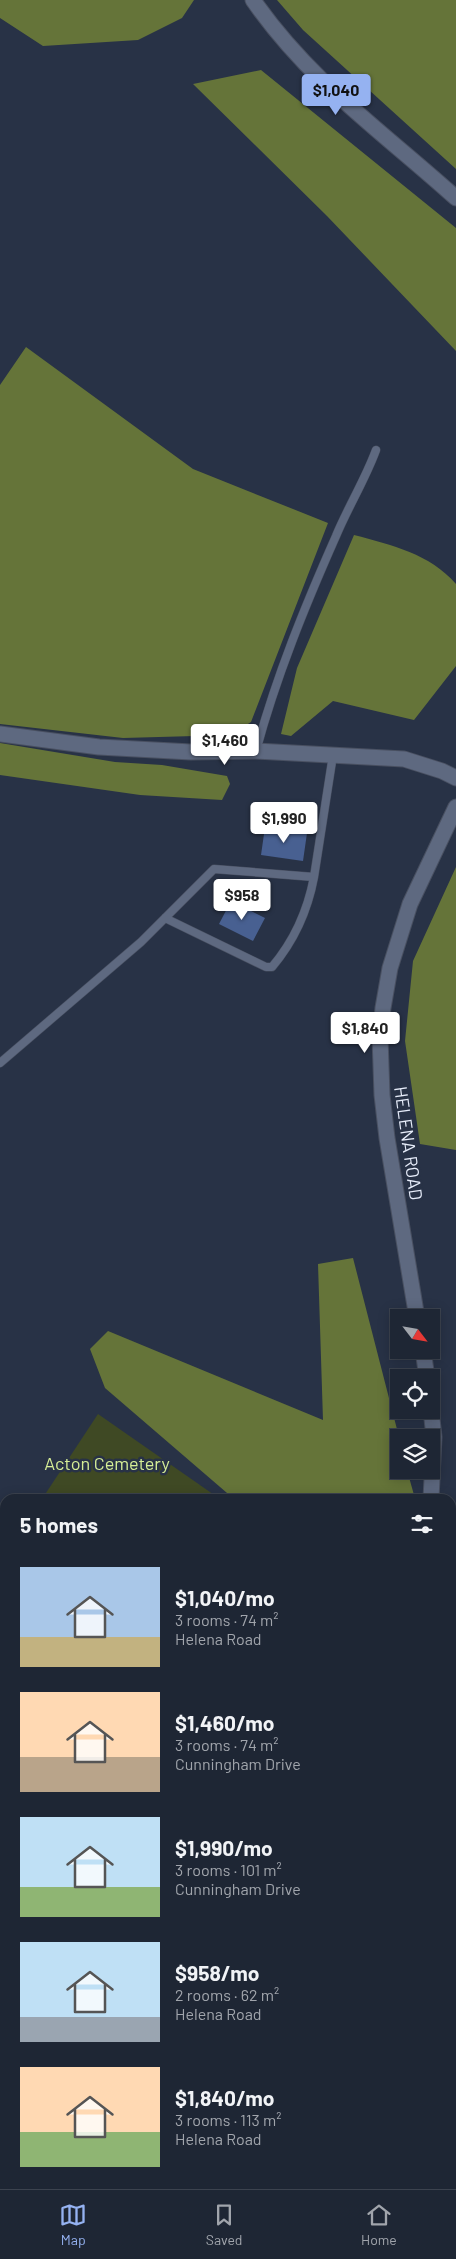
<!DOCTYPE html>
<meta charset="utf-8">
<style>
body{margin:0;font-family:Barlow,sans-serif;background:#2b3240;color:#f1f3f6;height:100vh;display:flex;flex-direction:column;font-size:19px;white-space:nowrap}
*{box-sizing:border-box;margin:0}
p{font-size:16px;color:#a1a5ac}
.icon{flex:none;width:28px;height:28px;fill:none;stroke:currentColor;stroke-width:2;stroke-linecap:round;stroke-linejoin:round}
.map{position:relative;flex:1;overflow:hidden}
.side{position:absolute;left:0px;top:1494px;width:456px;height:696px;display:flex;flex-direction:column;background:#1e2634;border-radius:15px 15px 0 0;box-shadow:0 2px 12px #0003,0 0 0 1px #3c434f}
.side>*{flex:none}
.needle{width:32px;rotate:121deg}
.controls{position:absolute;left:390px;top:1309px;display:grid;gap:10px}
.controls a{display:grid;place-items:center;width:50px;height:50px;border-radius:0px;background:#1e2634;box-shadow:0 2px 12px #0003,0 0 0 1px #3c434f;font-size:25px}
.price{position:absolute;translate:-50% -42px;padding:0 11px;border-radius:5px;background:#fff;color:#222;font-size:16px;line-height:32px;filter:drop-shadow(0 1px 2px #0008)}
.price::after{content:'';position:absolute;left:50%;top:30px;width:15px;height:11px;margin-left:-8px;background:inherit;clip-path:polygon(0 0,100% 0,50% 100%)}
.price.selected{background:#95b2f1;color:#111}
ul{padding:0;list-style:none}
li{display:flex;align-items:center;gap:15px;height:125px;padding:0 20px}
li span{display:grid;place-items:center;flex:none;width:140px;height:100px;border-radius:0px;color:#555}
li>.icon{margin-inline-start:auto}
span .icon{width:60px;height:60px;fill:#fffc;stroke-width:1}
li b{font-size:21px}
h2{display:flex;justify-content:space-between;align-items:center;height:60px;padding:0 20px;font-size:21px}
.tabs{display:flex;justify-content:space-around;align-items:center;height:70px;border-top:1px solid #3c434f;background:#1e2634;font-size:14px;color:#a1a5ac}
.tabs a{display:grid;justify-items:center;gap:2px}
.tabs .selected{color:#95b2f1}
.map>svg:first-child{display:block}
.green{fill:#3f4924}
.forest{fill:#657439}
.water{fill:#052123}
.building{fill:#486091}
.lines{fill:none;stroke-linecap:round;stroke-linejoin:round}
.lane-casing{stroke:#495061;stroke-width:9}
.street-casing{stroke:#495061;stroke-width:17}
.secondary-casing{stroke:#495061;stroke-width:17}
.lane{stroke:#5e6980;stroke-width:8}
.street{stroke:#5e6980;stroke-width:15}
.secondary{stroke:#5e6980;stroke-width:15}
.labels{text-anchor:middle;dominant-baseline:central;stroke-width:5;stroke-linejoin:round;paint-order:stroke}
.street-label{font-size:18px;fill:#e7edfa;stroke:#283246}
.park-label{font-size:18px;fill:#d7ef97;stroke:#283246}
</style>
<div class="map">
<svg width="456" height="2189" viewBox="0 0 456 2189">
<rect width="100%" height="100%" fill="#283246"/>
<path class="green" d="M98 1414 220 1499H42Z"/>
<path class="forest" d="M0 0H194L182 18 138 40 43 46 0 18Z
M277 0H456V169L303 30Z
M261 70 456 228V351L327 216 193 84Z
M26 347 193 469 328 523 251 722 231 735 123 738 0 724V385Z
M354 535C392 545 430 554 456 584V666L414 720 333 701 291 736 281 734 297 668Z
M0 743 115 762 162 765 227 776 230 784 222 800 140 795 0 775Z
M456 867V1150L420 1144 405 1041 413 961Z
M353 1258 399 1437V1470H407L414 1495 413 1499H234L105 1388 90 1349 108 1331 323 1420 318 1264Z
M451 1790 456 1793V1937L451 1934Z
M5 1996V2185H17L15 2189H0V2003Z
M95 2185H197L194 2189H93Z"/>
<path class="water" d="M0 1818 5 1821V1922L0 1929Z"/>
<path class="building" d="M265 827 307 833 303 861 261 855Z
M231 901 265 918 253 941 219 924Z"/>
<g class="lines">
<g class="lane-casing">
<path id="lane" d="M256 751C276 677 305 606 336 536 348 507 365 480 376 450
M165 918 266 967H272C294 941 308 909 314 877
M0 1063 141 942 214 869 314 877 333 755
M0 1587 5 1592
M451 1709 456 1712
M451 1969 456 1972"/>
</g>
<g class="street-casing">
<path id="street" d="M0 734 99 747 191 752 256 751 404 759 442 771 456 778"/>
</g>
<g class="secondary-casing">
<path id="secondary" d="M253 0C310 82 383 132 456 198
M417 1318 387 1138 382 1095 380 1037 383 1008 390 968 410 904 456 807
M423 1350 427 1378
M431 1410 434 1437 431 1499
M41 2189 44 2185"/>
</g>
<use href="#lane" class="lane"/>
<use href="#street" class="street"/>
<use href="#secondary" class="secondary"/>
</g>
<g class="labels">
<g class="street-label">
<text transform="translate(409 1143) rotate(82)">HELENA ROAD</text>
</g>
<g class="park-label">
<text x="107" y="1463">Acton Cemetery</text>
</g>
</g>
</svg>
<div class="controls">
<a><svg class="needle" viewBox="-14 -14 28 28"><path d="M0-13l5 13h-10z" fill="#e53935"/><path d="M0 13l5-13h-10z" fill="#a1a5ac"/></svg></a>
<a><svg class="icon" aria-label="locate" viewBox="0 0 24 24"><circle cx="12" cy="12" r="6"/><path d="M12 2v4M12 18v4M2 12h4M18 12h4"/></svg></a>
<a><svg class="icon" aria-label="layers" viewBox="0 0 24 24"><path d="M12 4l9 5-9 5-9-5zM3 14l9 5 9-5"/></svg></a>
</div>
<b class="price selected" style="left:336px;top:116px">$1,040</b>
<b class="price" style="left:225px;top:766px">$1,460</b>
<b class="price" style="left:284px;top:844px">$1,990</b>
<b class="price" style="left:242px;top:921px">$958</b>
<b class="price" style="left:365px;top:1054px">$1,840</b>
<section class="side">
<h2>5 homes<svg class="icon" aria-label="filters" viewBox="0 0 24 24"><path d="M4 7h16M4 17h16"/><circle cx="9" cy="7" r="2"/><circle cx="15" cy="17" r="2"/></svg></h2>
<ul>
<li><span style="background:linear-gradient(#a9c7e8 70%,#c2b280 0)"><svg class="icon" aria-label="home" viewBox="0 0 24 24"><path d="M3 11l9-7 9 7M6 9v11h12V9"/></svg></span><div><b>$1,040/mo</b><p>3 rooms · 74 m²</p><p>Helena Road</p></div></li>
<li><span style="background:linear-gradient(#ffd9b3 65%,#b9a48a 0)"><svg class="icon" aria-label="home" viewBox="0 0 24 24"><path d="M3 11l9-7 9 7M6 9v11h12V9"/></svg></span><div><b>$1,460/mo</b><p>3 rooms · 74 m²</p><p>Cunningham Drive</p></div></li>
<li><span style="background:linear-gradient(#bfe0f5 70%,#8fb573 0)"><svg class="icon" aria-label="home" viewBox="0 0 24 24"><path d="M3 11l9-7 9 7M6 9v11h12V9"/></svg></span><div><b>$1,990/mo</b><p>3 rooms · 101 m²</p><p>Cunningham Drive</p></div></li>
<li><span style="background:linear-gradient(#bfe0f5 75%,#9aa5b1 0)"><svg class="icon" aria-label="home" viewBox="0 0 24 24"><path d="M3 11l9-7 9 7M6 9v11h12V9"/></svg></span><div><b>$958/mo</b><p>2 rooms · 62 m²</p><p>Helena Road</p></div></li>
<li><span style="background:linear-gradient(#ffd9b3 65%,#8fb573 0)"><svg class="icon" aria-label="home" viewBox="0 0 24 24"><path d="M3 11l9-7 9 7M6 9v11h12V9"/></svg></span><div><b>$1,840/mo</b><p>3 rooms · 113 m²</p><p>Helena Road</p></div></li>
</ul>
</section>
</div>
<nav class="tabs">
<a class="selected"><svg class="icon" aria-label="map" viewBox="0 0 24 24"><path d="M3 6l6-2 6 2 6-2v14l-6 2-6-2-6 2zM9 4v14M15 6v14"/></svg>Map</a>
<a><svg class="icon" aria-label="saved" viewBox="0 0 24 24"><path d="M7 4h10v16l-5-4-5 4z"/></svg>Saved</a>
<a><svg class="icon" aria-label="home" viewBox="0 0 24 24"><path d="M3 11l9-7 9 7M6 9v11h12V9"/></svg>Home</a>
</nav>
